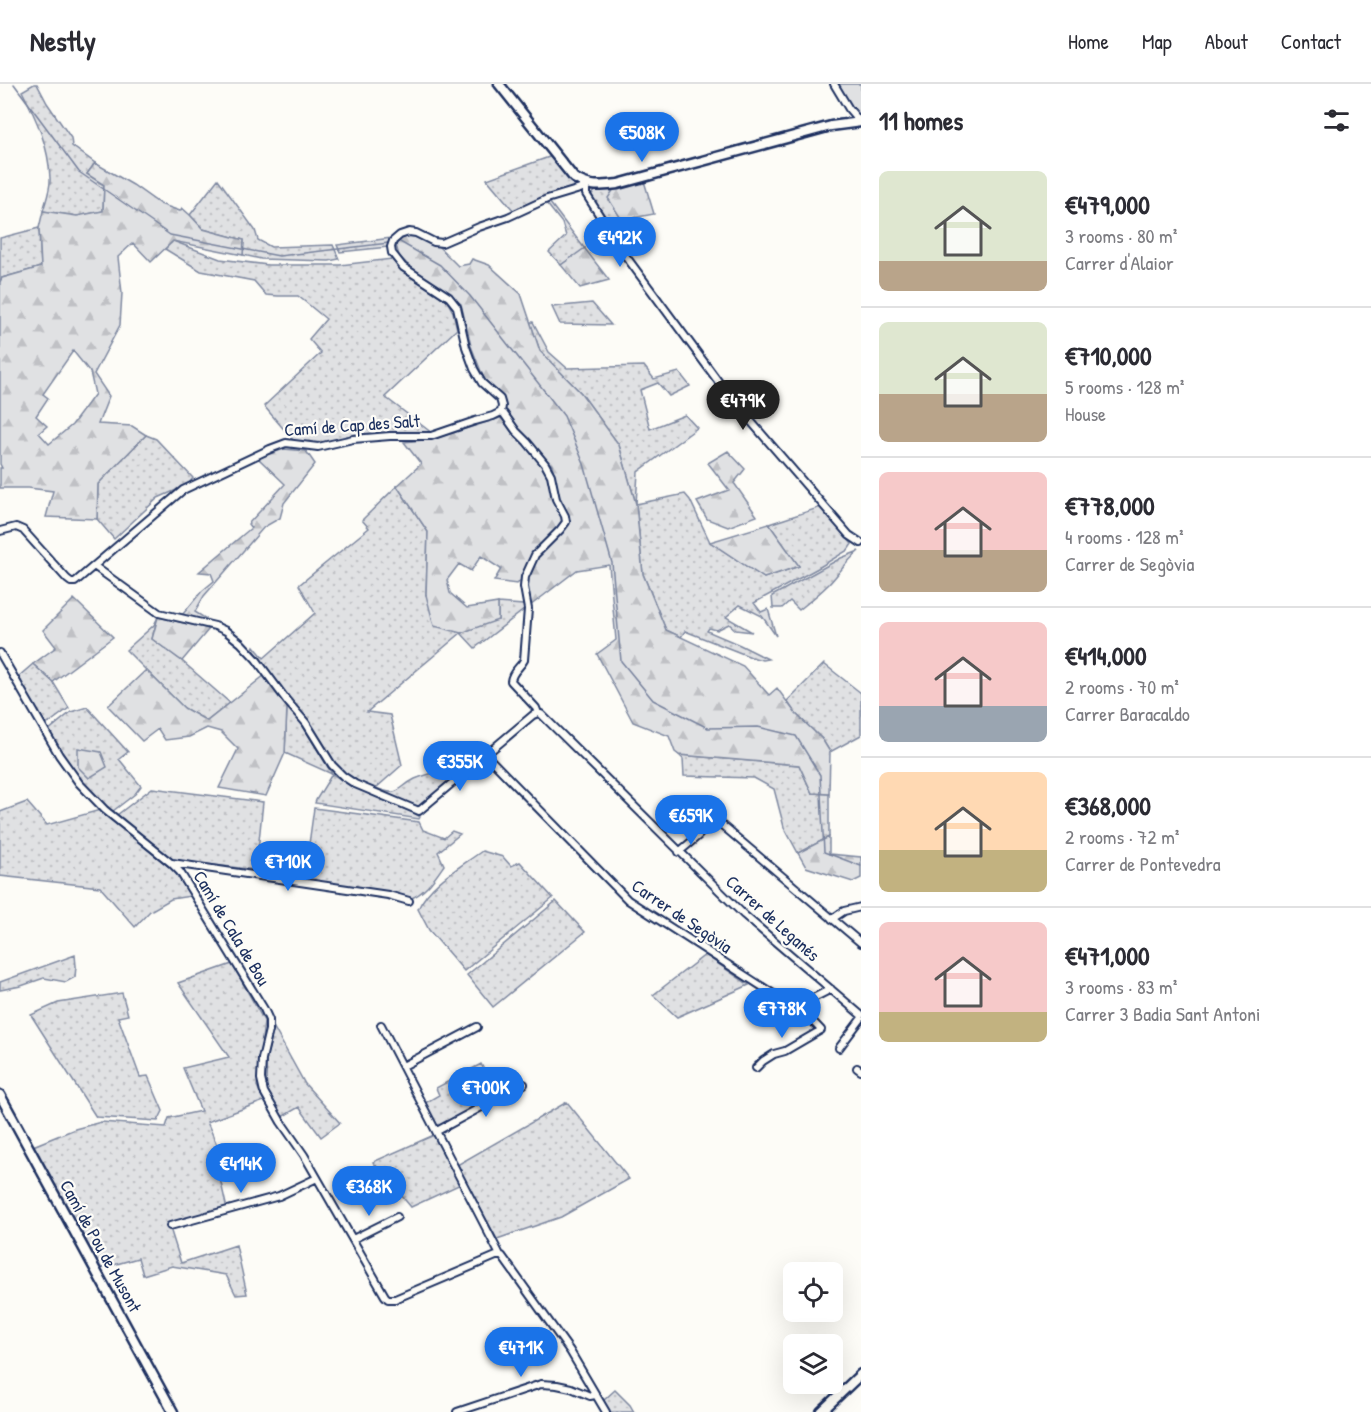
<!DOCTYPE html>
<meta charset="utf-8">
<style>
body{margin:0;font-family:"Patrick Hand",sans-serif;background:#f2f2f3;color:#2b2b33;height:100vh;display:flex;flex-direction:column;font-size:22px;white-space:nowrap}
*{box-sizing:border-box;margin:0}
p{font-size:20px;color:#7c7c81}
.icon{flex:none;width:33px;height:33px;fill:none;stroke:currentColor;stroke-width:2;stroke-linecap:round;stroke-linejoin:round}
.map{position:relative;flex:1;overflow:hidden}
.sheet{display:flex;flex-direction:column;background:#fff;width:510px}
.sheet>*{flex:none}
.tools{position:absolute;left:783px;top:1178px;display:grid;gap:12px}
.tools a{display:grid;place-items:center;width:60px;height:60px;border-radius:9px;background:#fff;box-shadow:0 6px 24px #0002;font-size:30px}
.price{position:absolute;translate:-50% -51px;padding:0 14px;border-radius:21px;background:#1a73e8;color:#fff;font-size:20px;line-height:39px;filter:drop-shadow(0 2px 3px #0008)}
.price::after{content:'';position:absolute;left:50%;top:36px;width:18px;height:14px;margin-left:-9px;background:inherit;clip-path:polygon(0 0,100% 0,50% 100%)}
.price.selected{background:#222;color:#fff}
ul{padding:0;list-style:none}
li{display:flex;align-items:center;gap:18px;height:150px;padding:0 18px}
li+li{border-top:2px solid #e1e1e2}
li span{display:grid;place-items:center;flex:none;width:168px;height:120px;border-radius:9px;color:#555}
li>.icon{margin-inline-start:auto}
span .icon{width:72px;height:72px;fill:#fffc;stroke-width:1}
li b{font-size:26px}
h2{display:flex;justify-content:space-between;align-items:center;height:72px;padding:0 18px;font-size:26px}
header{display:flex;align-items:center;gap:36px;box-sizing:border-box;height:84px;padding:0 30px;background:#fff;border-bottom:2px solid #e1e1e2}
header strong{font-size:28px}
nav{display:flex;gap:33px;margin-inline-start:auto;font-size:21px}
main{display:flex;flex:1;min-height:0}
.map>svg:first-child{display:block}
.grass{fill:url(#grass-dots);stroke:#7e88a0;stroke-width:1.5}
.forest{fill:url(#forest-firs);stroke:#7e88a0;stroke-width:1.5;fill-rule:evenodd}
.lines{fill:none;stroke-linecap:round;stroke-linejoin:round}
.stream{stroke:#76819c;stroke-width:1.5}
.street-casing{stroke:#1b2f5e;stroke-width:10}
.secondary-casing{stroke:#1b2f5e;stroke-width:13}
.street{stroke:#fdfcf7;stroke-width:6}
.secondary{stroke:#fdfcf7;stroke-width:8}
.labels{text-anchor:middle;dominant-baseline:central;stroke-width:4.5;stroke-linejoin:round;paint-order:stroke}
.street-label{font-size:18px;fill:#1b2f5e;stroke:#fdfcf7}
</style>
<header>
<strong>Nestly</strong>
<nav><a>Home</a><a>Map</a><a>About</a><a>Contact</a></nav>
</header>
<main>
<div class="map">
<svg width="861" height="1328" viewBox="0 0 861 1328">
<defs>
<pattern id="grass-dots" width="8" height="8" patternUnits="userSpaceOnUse" patternTransform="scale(1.5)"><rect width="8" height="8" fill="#e0e1e3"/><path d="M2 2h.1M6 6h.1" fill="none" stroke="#c0c1c5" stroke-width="1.8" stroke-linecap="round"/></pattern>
<pattern id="forest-firs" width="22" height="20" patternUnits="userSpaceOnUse" patternTransform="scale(1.5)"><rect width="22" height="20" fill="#e0e1e3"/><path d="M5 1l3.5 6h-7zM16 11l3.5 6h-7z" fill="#c0c1c5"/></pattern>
</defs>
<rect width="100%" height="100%" fill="#fdfcf7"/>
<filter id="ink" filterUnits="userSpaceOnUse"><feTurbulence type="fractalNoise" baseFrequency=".0167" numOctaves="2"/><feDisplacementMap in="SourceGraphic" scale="12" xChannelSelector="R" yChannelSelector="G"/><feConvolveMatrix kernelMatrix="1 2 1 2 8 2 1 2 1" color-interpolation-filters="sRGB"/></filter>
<g filter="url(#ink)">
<path class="grass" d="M34 0H37L47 19 71 54 72 62 95 79 87 90 104 101 103 127 77 132 43 127C46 116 51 104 50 94 49 62 36 34 22 7Z
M552 72 568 93 577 101 572 106 514 127 487 95Z
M218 95 255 146 258 156 271 163 333 161 339 175 329 177 261 175 243 171 244 156 203 145 190 131Z
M614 105 609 114 622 136 633 148 619 156 590 113C594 104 605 106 614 105Z
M550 119 585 165 561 181 549 168 566 152 562 139 547 120Z
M39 144 41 183 2 194 0 198V154Z
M392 154 388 163 340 168 337 161Z
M173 157 220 175 268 181H340L392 175 403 187 447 217 453 228 457 245 385 313 432 349 385 350 320 360H299L293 356 264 322 321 269 309 255 326 235 298 212H278L266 211 254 197 201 187 165 165Z
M592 219 611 241 560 240 552 223Z
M530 238H533L549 268 567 284 644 282 654 295 679 288 690 302 669 312 658 299 640 306 650 345 685 331 697 344 638 388 636 420 685 410 690 416 710 458 764 494 799 482 769 440 821 423 852 460 848 466 818 484 754 519 761 528 768 525 776 552 762 532 740 521 726 533 752 548 736 546 729 540 717 546 709 544 707 547 740 561 768 575 762 576 751 573 685 547 681 553 666 546 643 490 636 420 619 361 581 309 540 267Z
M146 351 156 355 193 394 188 401 158 414 114 455 97 435 98 400Z
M397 402 428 448 426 511 498 536V519L523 521 525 525 475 564 461 549 367 628 390 631 402 681 376 704C400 714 397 704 415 695 425 691 437 688 448 685L456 694 419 724 361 701 345 691 334 680 289 615 252 567 254 562 264 574 315 529 299 501 369 444 362 436Z
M859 467C847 477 840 488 829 500 820 509 809 518 799 526L790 517 782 524H773L772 512 841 474Z
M158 533 152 555 182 577 230 619 207 637 184 624 126 566 154 541Z
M33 580 53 598 69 624 45 642 18 593Z
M824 580 861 609V651L830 668 822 655 796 630 787 617Z
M87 623 128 668 119 675 141 702 135 710 113 727 108 726 81 698 62 672 48 647 71 628Z
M287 623 300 637 332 690 347 699 414 729 420 733 419 735 315 719 316 716 332 690 285 669Z
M679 671 799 681 812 709 829 710V753L798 769 784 743 774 705 754 694 684 692 683 675Z
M152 704 263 718 256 786 173 776 117 731Z
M27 718 47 741 100 726 174 787 191 812 171 815 150 827 135 843 100 803 0 792V728Z
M314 724 419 738 423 746 444 754 452 747 460 750 438 768 444 781C435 794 425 810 409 815L304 796Z
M482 767 503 773 511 782 520 778 553 814 464 887 429 846 418 825C430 799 459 784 482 767Z
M556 817 585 848 493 923 467 891Z
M75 871 76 882 75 893 66 898 44 894 21 902 0 906V898Z
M705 871 749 901 677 933 653 911Z
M232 880 264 937 257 1002 264 1017 207 1038 221 1070 240 1066 247 1078 219 1090 227 1125 169 1141 181 1179 236 1161 247 1210 236 1211 226 1191 172 1182 143 1191 138 1174 99 1185 33 1062 75 1045 101 1038 166 1043 169 1034 201 1027 183 984 229 973 178 899Z
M122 909 128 931 118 933 140 993 148 992 163 1027 158 1037 96 1033 31 931 58 919Z
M274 944 305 1000 340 1039 321 1053 299 1023 282 1033 266 1004V975Z
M481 980 498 1012 437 1043 425 1019 439 1011 436 1004Z
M567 1018 629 1095 561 1133 497 1155 457 1081Z
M434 1051 461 1100 411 1123 373 1078Z
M615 1306 630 1321 634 1328H610L603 1317Z"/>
<path class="forest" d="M838 0H861V32L851 24Z
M95 79 133 101 160 120 180 127 182 124 190 131 203 145 244 156 243 171 173 157 151 178 133 159 118 173 122 209 120 241 94 290 109 312 98 340 132 342 146 351 98 400 97 435 46 433 53 407 28 404H0V384H2L0 380V198L2 194 41 183 39 144 43 127 77 132 103 127 104 101 87 90ZM73 267 90 288 95 310 72 341 49 360 39 349 47 342 36 332 48 314 43 310Z
M644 97 654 130 622 136 608 114 614 105Z
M411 151 438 162 458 182 469 180 472 175 489 181 521 210 540 267 581 309 619 361 636 420 643 490 666 546 743 582 769 611 777 604 796 630 822 655 830 668 829 710 812 709 799 681 679 671 675 668 669 652 633 638 597 570 616 556 609 481 577 486 530 522C529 516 527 509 527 503 528 476 553 456 570 438L558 409 552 381 514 339 506 327 503 314 484 295 471 262 461 220 408 181 399 172 396 161 402 153Z
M585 164V165L609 196 580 204 561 181Z
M500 334 505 336 511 347 522 357 547 387 553 415 561 429 562 437 557 447 539 464 522 495 517 500 494 497 501 485 481 472 471 487 459 480 447 496 450 509 467 524 498 519V536L461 549 434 542 426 511 428 448 397 402 421 380 404 358 433 355Z
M284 365 306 367 315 380 284 419 280 434 264 443 204 512 195 528 214 540 162 528 163 527 183 530 202 507 214 497 211 489 199 488 251 444 248 440 285 400 258 374Z
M728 367 745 385 734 399 757 432 728 443 707 435 697 418 729 406 708 379Z
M769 440 799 482 764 494 710 458Z
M74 515 113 553 53 598 33 580 56 563 43 546Z
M158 533 209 545 182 577 152 555Z
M146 586 184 624 207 637 265 591 287 623 285 669 266 712 219 704 238 665 221 648 207 644 189 653 165 656 158 645 142 657 108 622Z
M78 664 101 668 107 683 89 694 78 683Z
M829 753V770L861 773V794L853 798 806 783 798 769Z"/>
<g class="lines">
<path class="stream" d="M14 0 79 88 170 151 279 172 389 159
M400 158 440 181 470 212 564 332 584 380 612 479 621 577 653 616 708 644 758 643 796 652 820 691 824 768 861 782"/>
<g class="street-casing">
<path id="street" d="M834 0 849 25 860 38
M501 328 504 330 516 347 527 358 545 380 551 391 556 415 565 432 566 438 560 446 535 471 525 493 524 503 528 525 524 576C520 584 512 587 511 597L536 624 538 629
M0 447 16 443 23 446 67 495 71 498H75L183 406 270 365 286 359 318 363 353 355 390 352H431L475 337 493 332 501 328 502 322 500 315 482 299 474 285 466 263 457 223 449 213 403 183 392 169 391 163 393 157 400 151 409 148 416 149 434 158 442 159 479 143 508 133 547 115 580 105 586 101V110L622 167 729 312 849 451 861 459
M94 482 159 529 215 542 226 547 241 559 256 575 287 617 306 639 332 681 343 692 355 700 419 727 533 631 538 629 541 630 744 831 861 931
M0 569 59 671 79 699 105 726 171 779 180 788 264 925 269 936V946L262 975 261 995 264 1008 281 1038 304 1071 385 1212 388 1215H395L496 1172H502L570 1267 606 1328
M486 671 628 816 772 909 798 922 821 946 785 967 774 970 763 977 756 984
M679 768 698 752 712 736 717 737 861 859
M172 779 388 811 409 817
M832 835 844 827 861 823
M798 922 831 905
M381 941 500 1171
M839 964 861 935
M403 982 477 943
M857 984 861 987
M437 1047 524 1000
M170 1142 279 1112 317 1094
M353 1155 397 1133
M457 1328 541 1300 557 1301 571 1304 590 1312 595 1311"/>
</g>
<g class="secondary-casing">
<path id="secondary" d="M499 0 574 94C591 104 599 102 618 100L831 42 861 38
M0 1011 173 1328
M821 1328 861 1290"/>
</g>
<use href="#street" class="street"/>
<use href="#secondary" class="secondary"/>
</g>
</g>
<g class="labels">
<g class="street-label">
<text transform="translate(352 341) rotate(-4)">Camí de Cap des Salt</text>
<text transform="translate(682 832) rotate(34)">Carrer de Segòvia</text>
<text transform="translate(773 834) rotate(42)">Carrer de Leganés</text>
<text transform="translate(232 844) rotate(59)">Camí de Cala de Bou</text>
<text transform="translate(101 1162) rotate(61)">Camí de Pou de Musont</text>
</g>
</g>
</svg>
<div class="tools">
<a><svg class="icon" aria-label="locate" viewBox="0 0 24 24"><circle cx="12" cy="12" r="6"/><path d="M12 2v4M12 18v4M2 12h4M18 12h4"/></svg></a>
<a><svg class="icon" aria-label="layers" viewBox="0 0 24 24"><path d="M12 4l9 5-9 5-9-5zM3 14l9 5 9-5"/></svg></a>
</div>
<b class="price" style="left:642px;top:79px">€508K</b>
<b class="price" style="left:620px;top:184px">€492K</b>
<b class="price selected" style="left:743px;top:347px">€479K</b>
<b class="price" style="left:460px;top:708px">€355K</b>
<b class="price" style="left:691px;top:762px">€659K</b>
<b class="price" style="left:288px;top:808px">€710K</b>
<b class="price" style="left:782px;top:955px">€778K</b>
<b class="price" style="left:486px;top:1034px">€700K</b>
<b class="price" style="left:241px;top:1110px">€414K</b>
<b class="price" style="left:369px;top:1133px">€368K</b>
<b class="price" style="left:521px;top:1294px">€471K</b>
</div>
<section class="sheet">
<h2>11 homes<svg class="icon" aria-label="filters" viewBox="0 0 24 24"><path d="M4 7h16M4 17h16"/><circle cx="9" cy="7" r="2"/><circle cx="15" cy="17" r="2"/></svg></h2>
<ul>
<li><span style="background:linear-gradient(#dfe7d0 75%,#b9a48a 0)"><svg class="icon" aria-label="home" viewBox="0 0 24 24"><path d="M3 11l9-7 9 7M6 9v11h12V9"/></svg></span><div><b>€479,000</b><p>3 rooms · 80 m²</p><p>Carrer d'Alaior</p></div></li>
<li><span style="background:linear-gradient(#dfe7d0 60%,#b9a48a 0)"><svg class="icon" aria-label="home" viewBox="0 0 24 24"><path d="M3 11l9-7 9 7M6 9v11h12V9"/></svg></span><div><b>€710,000</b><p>5 rooms · 128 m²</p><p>House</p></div></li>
<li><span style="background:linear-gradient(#f6c9c9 65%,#b9a48a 0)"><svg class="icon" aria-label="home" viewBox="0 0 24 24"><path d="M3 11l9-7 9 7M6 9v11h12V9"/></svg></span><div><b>€778,000</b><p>4 rooms · 128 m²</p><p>Carrer de Segòvia</p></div></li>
<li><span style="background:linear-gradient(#f6c9c9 70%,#9aa5b1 0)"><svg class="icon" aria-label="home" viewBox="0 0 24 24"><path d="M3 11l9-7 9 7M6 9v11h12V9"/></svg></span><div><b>€414,000</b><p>2 rooms · 70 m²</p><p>Carrer Baracaldo</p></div></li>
<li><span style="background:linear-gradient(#ffd9b3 65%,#c2b280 0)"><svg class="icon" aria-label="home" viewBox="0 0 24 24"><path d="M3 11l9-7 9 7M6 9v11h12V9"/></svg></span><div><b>€368,000</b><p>2 rooms · 72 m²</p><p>Carrer de Pontevedra</p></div></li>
<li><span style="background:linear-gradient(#f6c9c9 75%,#c2b280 0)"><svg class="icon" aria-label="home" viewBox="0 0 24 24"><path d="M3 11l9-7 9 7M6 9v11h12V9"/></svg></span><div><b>€471,000</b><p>3 rooms · 83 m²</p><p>Carrer 3 Badia Sant Antoni</p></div></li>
</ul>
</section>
</main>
